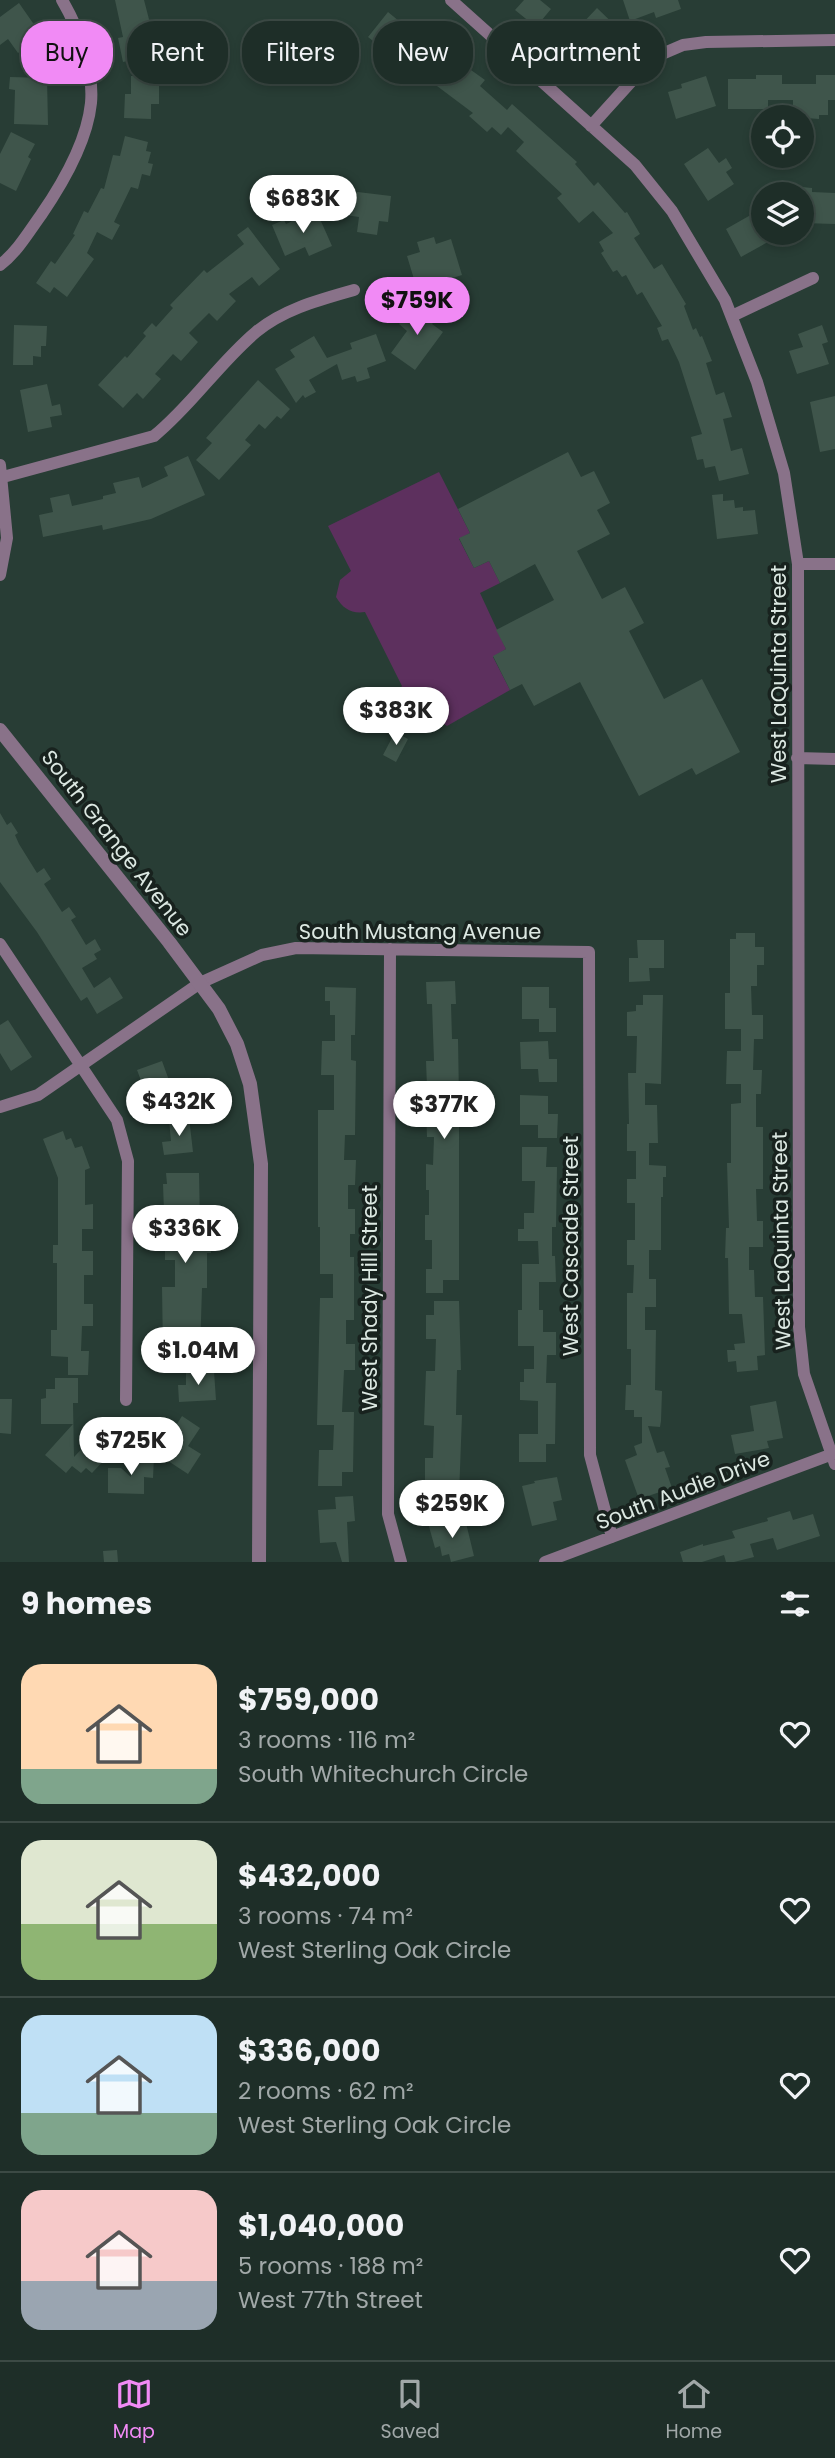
<!DOCTYPE html>
<meta charset="utf-8">
<style>
body{margin:0;font-family:Poppins,sans-serif;background:#2b3a34;color:#f1f3f6;height:100vh;display:flex;flex-direction:column;font-size:26px;white-space:nowrap}
*{box-sizing:border-box;margin:0}
p{font-size:23px;color:#a1a8a8}
.icon{flex:none;width:38px;height:38px;fill:none;stroke:currentColor;stroke-width:2;stroke-linecap:round;stroke-linejoin:round}
.map{position:relative;height:1562px;overflow:hidden}
.details{display:flex;flex-direction:column;background:#1e2e28;flex:1}
.details>*{flex:none}
.banner{position:absolute;left:21px;top:21px;width:794px;height:63px;display:flex;gap:14px}
.buttons{position:absolute;left:751px;top:105px;display:grid;gap:14px}
.buttons a{display:grid;place-items:center;width:63px;height:63px;border-radius:50%;background:#1e2e28;box-shadow:0 4px 10px #0003,0 0 0 2px #3c4a45;font-size:35px}
.price{position:absolute;translate:-50% -60px;padding:0 16px;border-radius:24px;background:#fff;color:#222;font-size:23px;line-height:46px;filter:drop-shadow(0 2px 4px #0008)}
.price::after{content:'';position:absolute;left:50%;top:42px;width:21px;height:16px;margin-left:-10px;background:inherit;clip-path:polygon(0 0,100% 0,50% 100%)}
.price.selected{background:#f18af5;color:#111}
ul{padding:0;list-style:none}
li{display:flex;align-items:center;gap:21px;height:175px;padding:0 21px}
li+li{border-top:2px solid #3c4a45}
li span{display:grid;place-items:center;flex:none;width:196px;height:140px;border-radius:21px;color:#555}
li>.icon{margin-inline-start:auto}
span .icon{width:84px;height:84px;fill:#fffc;stroke-width:1}
li b{font-size:30px}
h2{display:flex;justify-content:space-between;align-items:center;height:84px;padding:0 21px;font-size:30px}
.pill{padding:0 24px;border-radius:28px;background:#1e2e28;box-shadow:0 4px 10px #0003,0 0 0 2px #3c4a45;font-size:24px;line-height:63px}
.pill.selected{background:#f18af5;color:#111}
.tab-bar{display:flex;justify-content:space-around;align-items:center;height:98px;border-top:2px solid #3c4a45;background:#1e2e28;font-size:19px;color:#a1a8a8}
.tab-bar a{display:grid;justify-items:center;gap:4px}
.tab-bar .selected{color:#f18af5}
.map>svg:first-child{display:block}
.green{fill:#5d305e}
.building{fill:#3f554b}
.lines{fill:none;stroke-linecap:round;stroke-linejoin:round}
.minor{stroke:#897289;stroke-width:12}
.tertiary{stroke:#897289;stroke-width:14}
.labels{text-anchor:middle;dominant-baseline:central;stroke-width:7;stroke-linejoin:round;paint-order:stroke}
.street-label{font-size:21px;fill:#dce8e2;stroke:#18221e}
</style>
<div class="map">
<svg width="835" height="1562" viewBox="0 0 835 1562">
<rect width="100%" height="100%" fill="#283d35"/>
<path class="green" d="M439 472 470 533 459 539 474 568 489 561 500 583 480 593 506 649 493 657 510 690 447 726 434 717C409 741 380 712 402 686L365 612C352 614 343 609 336 597L340 580 351 571 328 526Z"/>
<path class="building" d="M115 0H144L158 54 123 62 118 38 123 37Z
M524 0H540L551 9 536 27 515 10Z
M623 0H678L681 9 656 18 654 12 630 21Z
M19 3 42 36 18 53 8 39 0 45V17Z
M597 8 624 34 606 53 599 47 584 63 563 44Z
M388 12 405 26 411 19 425 31 419 38 422 40 402 64 368 37Z
M438 51 461 69 464 65 485 80 480 86 507 110 512 104 577 162 575 164 594 186 598 182 625 213 627 212 640 234 634 238 654 269 662 264 686 304 684 306 693 330 696 328 700 337 702 336 712 361 706 363 716 395 724 392 732 417 723 419 731 451 742 448 749 474 719 481 715 466 705 468 703 459 697 460 691 437 702 434 679 362 668 339 662 341 657 328 662 326 642 292 637 295 626 275 622 277 617 270 613 272 601 253 604 251 599 242 613 233 593 211 579 223 557 198 562 194 516 151 524 142 508 127 501 135 492 127 487 132 469 116 473 113 421 74Z
M756 75H782V84H816V75H835V100H828V115H819V119L793 117V100H768V109H728V79H756Z
M131 76H159V104H151V119L124 118 125 94H131Z
M706 76 716 106 676 119 668 92 682 88 681 84Z
M10 77 47 78 48 125 14 124 15 90 9 89Z
M11 132 35 144 28 157 31 159 16 191 0 183V154Z
M125 136 148 142 146 151 151 152 148 163 153 164 150 176 142 174 138 189 131 187 114 222 120 225 112 240 97 232 87 253 94 259 67 297 54 287 50 293 36 283 51 261 55 264 75 235 73 234 84 211 88 213 101 188 104 189 113 155 120 156Z
M708 148 719 163 726 158 732 168 726 172 734 184 708 201 684 164Z
M802 187 812 188V192L835 193V224L802 223Z
M341 190 391 196 388 222 379 221 377 235 357 232 359 217 338 214Z
M763 208V233H784L741 257 726 229Z
M316 210 332 246 309 256 305 247 285 256 272 225 284 220 286 224Z
M248 227 280 269 259 286 252 277 229 294 236 301 217 321 209 313 189 333 198 342 181 361 173 354 155 374 161 379 143 399 137 393 123 408 98 385 125 356 127 358 146 336 143 333 152 323 156 327 173 308 170 305 204 270 207 273 244 244 237 235Z
M434 237 436 244 451 239 462 275 417 289 407 256 420 252 417 242Z
M414 304 436 319 432 324 443 332 415 370 391 353 407 331 399 324Z
M14 325 47 326 46 346H41V357L33 356V365H13Z
M822 325 828 342 822 344 829 364 797 374 789 351 803 347 798 334Z
M376 334 386 361 367 368 370 378 357 382 355 376 342 380 337 364 309 380 316 392 305 398 303 395 296 403 275 369 295 357 290 350 314 336 327 358 352 349 350 343Z
M258 380 290 409 281 419 277 416 265 429 259 424 245 440 251 445 219 480 196 460 212 443 206 438Z
M47 384 52 406 60 404 62 415 50 417 52 427 28 432 20 390Z
M835 396V449L820 452 810 402Z
M568 452 581 477 594 471 610 503 597 510 610 534 577 551 602 599 625 587 644 623 629 631 664 699 702 679 740 752 696 775 692 768 639 796 580 682 534 706 522 684 510 690 493 656 506 649 496 630 554 600 535 564 500 583 489 561 474 568 459 538 470 533 458 509Z
M188 456 205 495 151 519 103 530 102 525 43 537 39 515 53 512 50 498 69 494 72 506 103 499V496L116 493 113 483 139 477 142 488 168 476 164 467Z
M723 494V501L734 500 735 508 743 507V511L755 510 758 534 717 539 712 495Z
M395 732 408 739 396 762 383 755Z
M0 813 7 825 11 822 18 833 15 835 19 844 37 873 44 868 51 879 44 884 62 912 69 907 76 917 71 920 86 945 95 939 101 950 94 954 97 959 82 968 94 988 110 977 123 998 97 1014 87 997 81 1001 37 932 0 882Z
M736 933H755V947H764V965H757V986H751L752 1015H763V1039H754L753 1070H762L761 1094H756V1127H763V1189H756L757 1221H763V1247H749V1270H754L755 1297H763L765 1355 757 1356 758 1370 737 1372 736 1361 728 1362 727 1350H735L734 1344 745 1343 742 1314H729L728 1258H725L726 1228H729L727 1163H731V1104L741 1103V1084H726L727 1051H741V1029H725V993H730V939H736Z
M637 940H664V968H649L650 981 629 982V958H638Z
M455 981 456 1004H451L452 1039H458L459 1098H467L468 1111H459V1280H443V1293H426V1269H432V1240H425V1215H429V1190H426V1164L433 1165 434 1137H427L426 1111H434L433 1087H427L426 1061H434L432 1004H427L426 982Z
M325 987 356 988 355 1035H351V1060L356 1061 355 1135H345L344 1160H356L355 1185H348V1209H355V1234H350V1257H354V1320H346V1344H355V1370H344L342 1412H354L353 1472H342V1486H318L319 1450H333L334 1425H317L320 1298H333V1274H320V1227H318V1110H334V1075H321L322 1041H335V1015H330V1001H325Z
M522 987H549V1008H556V1032H539V1019H522Z
M643 995H663L661 1084 645 1083V1105H657L658 1143H649V1165L666 1166V1177H663V1197H661V1250H649V1279H656V1307H645V1330H656L655 1390 662 1391 661 1421 660 1427 648 1426 657 1453 664 1451 670 1467 665 1468 672 1488 639 1499 625 1460 637 1455 634 1446 642 1443V1417H634V1410H625L626 1385H631V1349H627V1293H633L634 1265H627V1240H635V1203H627V1179H636V1151H627V1124H629L628 1073H636L637 1036H627V1012L636 1011V1005H643Z
M8 1020 32 1057 11 1071 0 1053V1025Z
M548 1041 549 1059H557V1082H539L538 1069H521L520 1042Z
M162 1061 174 1094 170 1096 174 1108 154 1115 137 1070Z
M520 1095 548 1096V1114H558L557 1138H538V1125H520Z
M189 1117 193 1152 164 1155 162 1142 171 1141 169 1120Z
M63 1131 66 1140 71 1138 75 1148 82 1146 90 1168 85 1170V1205L93 1204V1229H82V1251H93V1275H84V1304H93V1326H82L81 1351H89L88 1375H68V1357L51 1356V1330H57V1263H53V1245H58V1178L43 1139Z
M522 1147H547L546 1167H557L556 1227H552V1256H555L556 1282H539V1310H543V1332H556V1355H547L546 1383H556L555 1444H546V1462H519V1434H538V1401L520 1400V1382H524V1369H534V1346H518V1310H522V1264H539L538 1241H518V1229H524V1213H534L535 1181H522Z
M166 1173H199L200 1224H205V1234H211V1253H207V1288H202L200 1352 163 1351 162 1287H175V1260H165V1235H176V1212H164L163 1184H167Z
M434 1301H459L461 1370H457L456 1415H462L459 1496H434V1482H425V1458H433L434 1426 424 1425 426 1371H435L436 1339H426V1315H434Z
M214 1371 216 1400 179 1402 178 1385H186V1373Z
M55 1378H78V1403H73L74 1457 90 1440 108 1456 92 1473 86 1468 81 1473 72 1466 66 1473 45 1455 73 1424H41V1399L46 1398V1389H55Z
M0 1399H12L11 1434 0 1433Z
M776 1401 783 1438 767 1441 769 1448 735 1454 731 1435 754 1431 750 1406Z
M182 1416 200 1428 188 1446 201 1454 188 1474 162 1457 175 1438 170 1435Z
M131 1456 154 1457 153 1478 144 1477V1494L108 1493V1468H121L131 1477Z
M557 1477 562 1500 553 1502 557 1520 532 1526 522 1486 535 1483 534 1481Z
M353 1496 355 1521 347 1522 349 1562H342L336 1542 320 1543 318 1510 336 1509 335 1497Z
M790 1511 793 1520 813 1514 820 1536 777 1550 773 1538 750 1544 754 1557 734 1562H726L724 1555 702 1562H683L680 1552 703 1544V1546L735 1538 732 1531 768 1521 767 1518Z
M448 1518 450 1527 466 1523 474 1556 451 1562 449 1554 442 1556 440 1546 435 1548 428 1523Z
M117 1550 118 1562H104L103 1551Z"/>
<g class="lines">
<path class="minor" d="M451 0 635 165 672 211 725 300 757 382 784 473 798 564 799 1327 804 1374 835 1464
M591 126 639 73 662 54 683 45 706 42 835 40
M0 265C17 252 28 233 41 215 63 183 87 142 91 103 94 69 79 29 62 0
M732 316 813 278
M0 465 7 538 0 575
M3 477 154 436C192 405 219 363 256 332 284 309 319 300 354 290
M798 564H835
M797 758 835 759
M0 944 117 1120 128 1161 126 1400
M390 949 388 1514 401 1562
M0 1107 38 1095 200 983 262 955 296 948 589 952 590 1455 612 1537
M545 1562 835 1453"/>
<path class="tertiary" d="M0 730 169 942 219 1009 237 1044 250 1084 261 1164 259 1562"/>
</g>
<g class="labels">
<g class="street-label">
<text transform="translate(778 674) rotate(-90)">West LaQuinta Street</text>
<text transform="translate(117 843) rotate(52)">South Grange Avenue</text>
<text x="420" y="931">South Mustang Avenue</text>
<text transform="translate(781 1241) rotate(-91)">West LaQuinta Street</text>
<text transform="translate(570 1246) rotate(-90)">West Cascade Street</text>
<text transform="translate(369 1298) rotate(-90)">West Shady Hill Street</text>
<text transform="translate(683 1490) rotate(-21)">South Audie Drive</text>
</g>
</g>
</svg>
<div class="buttons">
<a><svg class="icon" aria-label="locate" viewBox="0 0 24 24"><circle cx="12" cy="12" r="6"/><path d="M12 2v4M12 18v4M2 12h4M18 12h4"/></svg></a>
<a><svg class="icon" aria-label="layers" viewBox="0 0 24 24"><path d="M12 4l9 5-9 5-9-5zM3 14l9 5 9-5"/></svg></a>
</div>
<b class="price" style="left:303px;top:235px">$683K</b>
<b class="price selected" style="left:417px;top:337px">$759K</b>
<b class="price" style="left:396px;top:747px">$383K</b>
<b class="price" style="left:179px;top:1138px">$432K</b>
<b class="price" style="left:444px;top:1141px">$377K</b>
<b class="price" style="left:185px;top:1265px">$336K</b>
<b class="price" style="left:198px;top:1387px">$1.04M</b>
<b class="price" style="left:131px;top:1477px">$725K</b>
<b class="price" style="left:452px;top:1540px">$259K</b>
<div class="banner">
<a class="pill selected">Buy</a>
<a class="pill">Rent</a>
<a class="pill">Filters</a>
<a class="pill">New</a>
<a class="pill">Apartment</a>
</div>
</div>
<section class="details">
<h2>9 homes<svg class="icon" aria-label="filters" viewBox="0 0 24 24"><path d="M4 7h16M4 17h16"/><circle cx="9" cy="7" r="2"/><circle cx="15" cy="17" r="2"/></svg></h2>
<ul>
<li><span style="background:linear-gradient(#ffd9b3 75%,#7fa58c 0)"><svg class="icon" aria-label="home" viewBox="0 0 24 24"><path d="M3 11l9-7 9 7M6 9v11h12V9"/></svg></span><div><b>$759,000</b><p>3 rooms · 116 m²</p><p>South Whitechurch Circle</p></div><svg class="icon" aria-label="heart" viewBox="0 0 24 24"><path d="M12 20l-8-8c-3-5 5-10 8-4 3-6 11-1 8 4z"/></svg></li>
<li><span style="background:linear-gradient(#dfe7d0 60%,#8fb573 0)"><svg class="icon" aria-label="home" viewBox="0 0 24 24"><path d="M3 11l9-7 9 7M6 9v11h12V9"/></svg></span><div><b>$432,000</b><p>3 rooms · 74 m²</p><p>West Sterling Oak Circle</p></div><svg class="icon" aria-label="heart" viewBox="0 0 24 24"><path d="M12 20l-8-8c-3-5 5-10 8-4 3-6 11-1 8 4z"/></svg></li>
<li><span style="background:linear-gradient(#bfe0f5 70%,#7fa58c 0)"><svg class="icon" aria-label="home" viewBox="0 0 24 24"><path d="M3 11l9-7 9 7M6 9v11h12V9"/></svg></span><div><b>$336,000</b><p>2 rooms · 62 m²</p><p>West Sterling Oak Circle</p></div><svg class="icon" aria-label="heart" viewBox="0 0 24 24"><path d="M12 20l-8-8c-3-5 5-10 8-4 3-6 11-1 8 4z"/></svg></li>
<li><span style="background:linear-gradient(#f6c9c9 65%,#9aa5b1 0)"><svg class="icon" aria-label="home" viewBox="0 0 24 24"><path d="M3 11l9-7 9 7M6 9v11h12V9"/></svg></span><div><b>$1,040,000</b><p>5 rooms · 188 m²</p><p>West 77th Street</p></div><svg class="icon" aria-label="heart" viewBox="0 0 24 24"><path d="M12 20l-8-8c-3-5 5-10 8-4 3-6 11-1 8 4z"/></svg></li>
</ul>
</section>
<nav class="tab-bar">
<a class="selected"><svg class="icon" aria-label="map" viewBox="0 0 24 24"><path d="M3 6l6-2 6 2 6-2v14l-6 2-6-2-6 2zM9 4v14M15 6v14"/></svg>Map</a>
<a><svg class="icon" aria-label="saved" viewBox="0 0 24 24"><path d="M7 4h10v16l-5-4-5 4z"/></svg>Saved</a>
<a><svg class="icon" aria-label="home" viewBox="0 0 24 24"><path d="M3 11l9-7 9 7M6 9v11h12V9"/></svg>Home</a>
</nav>
